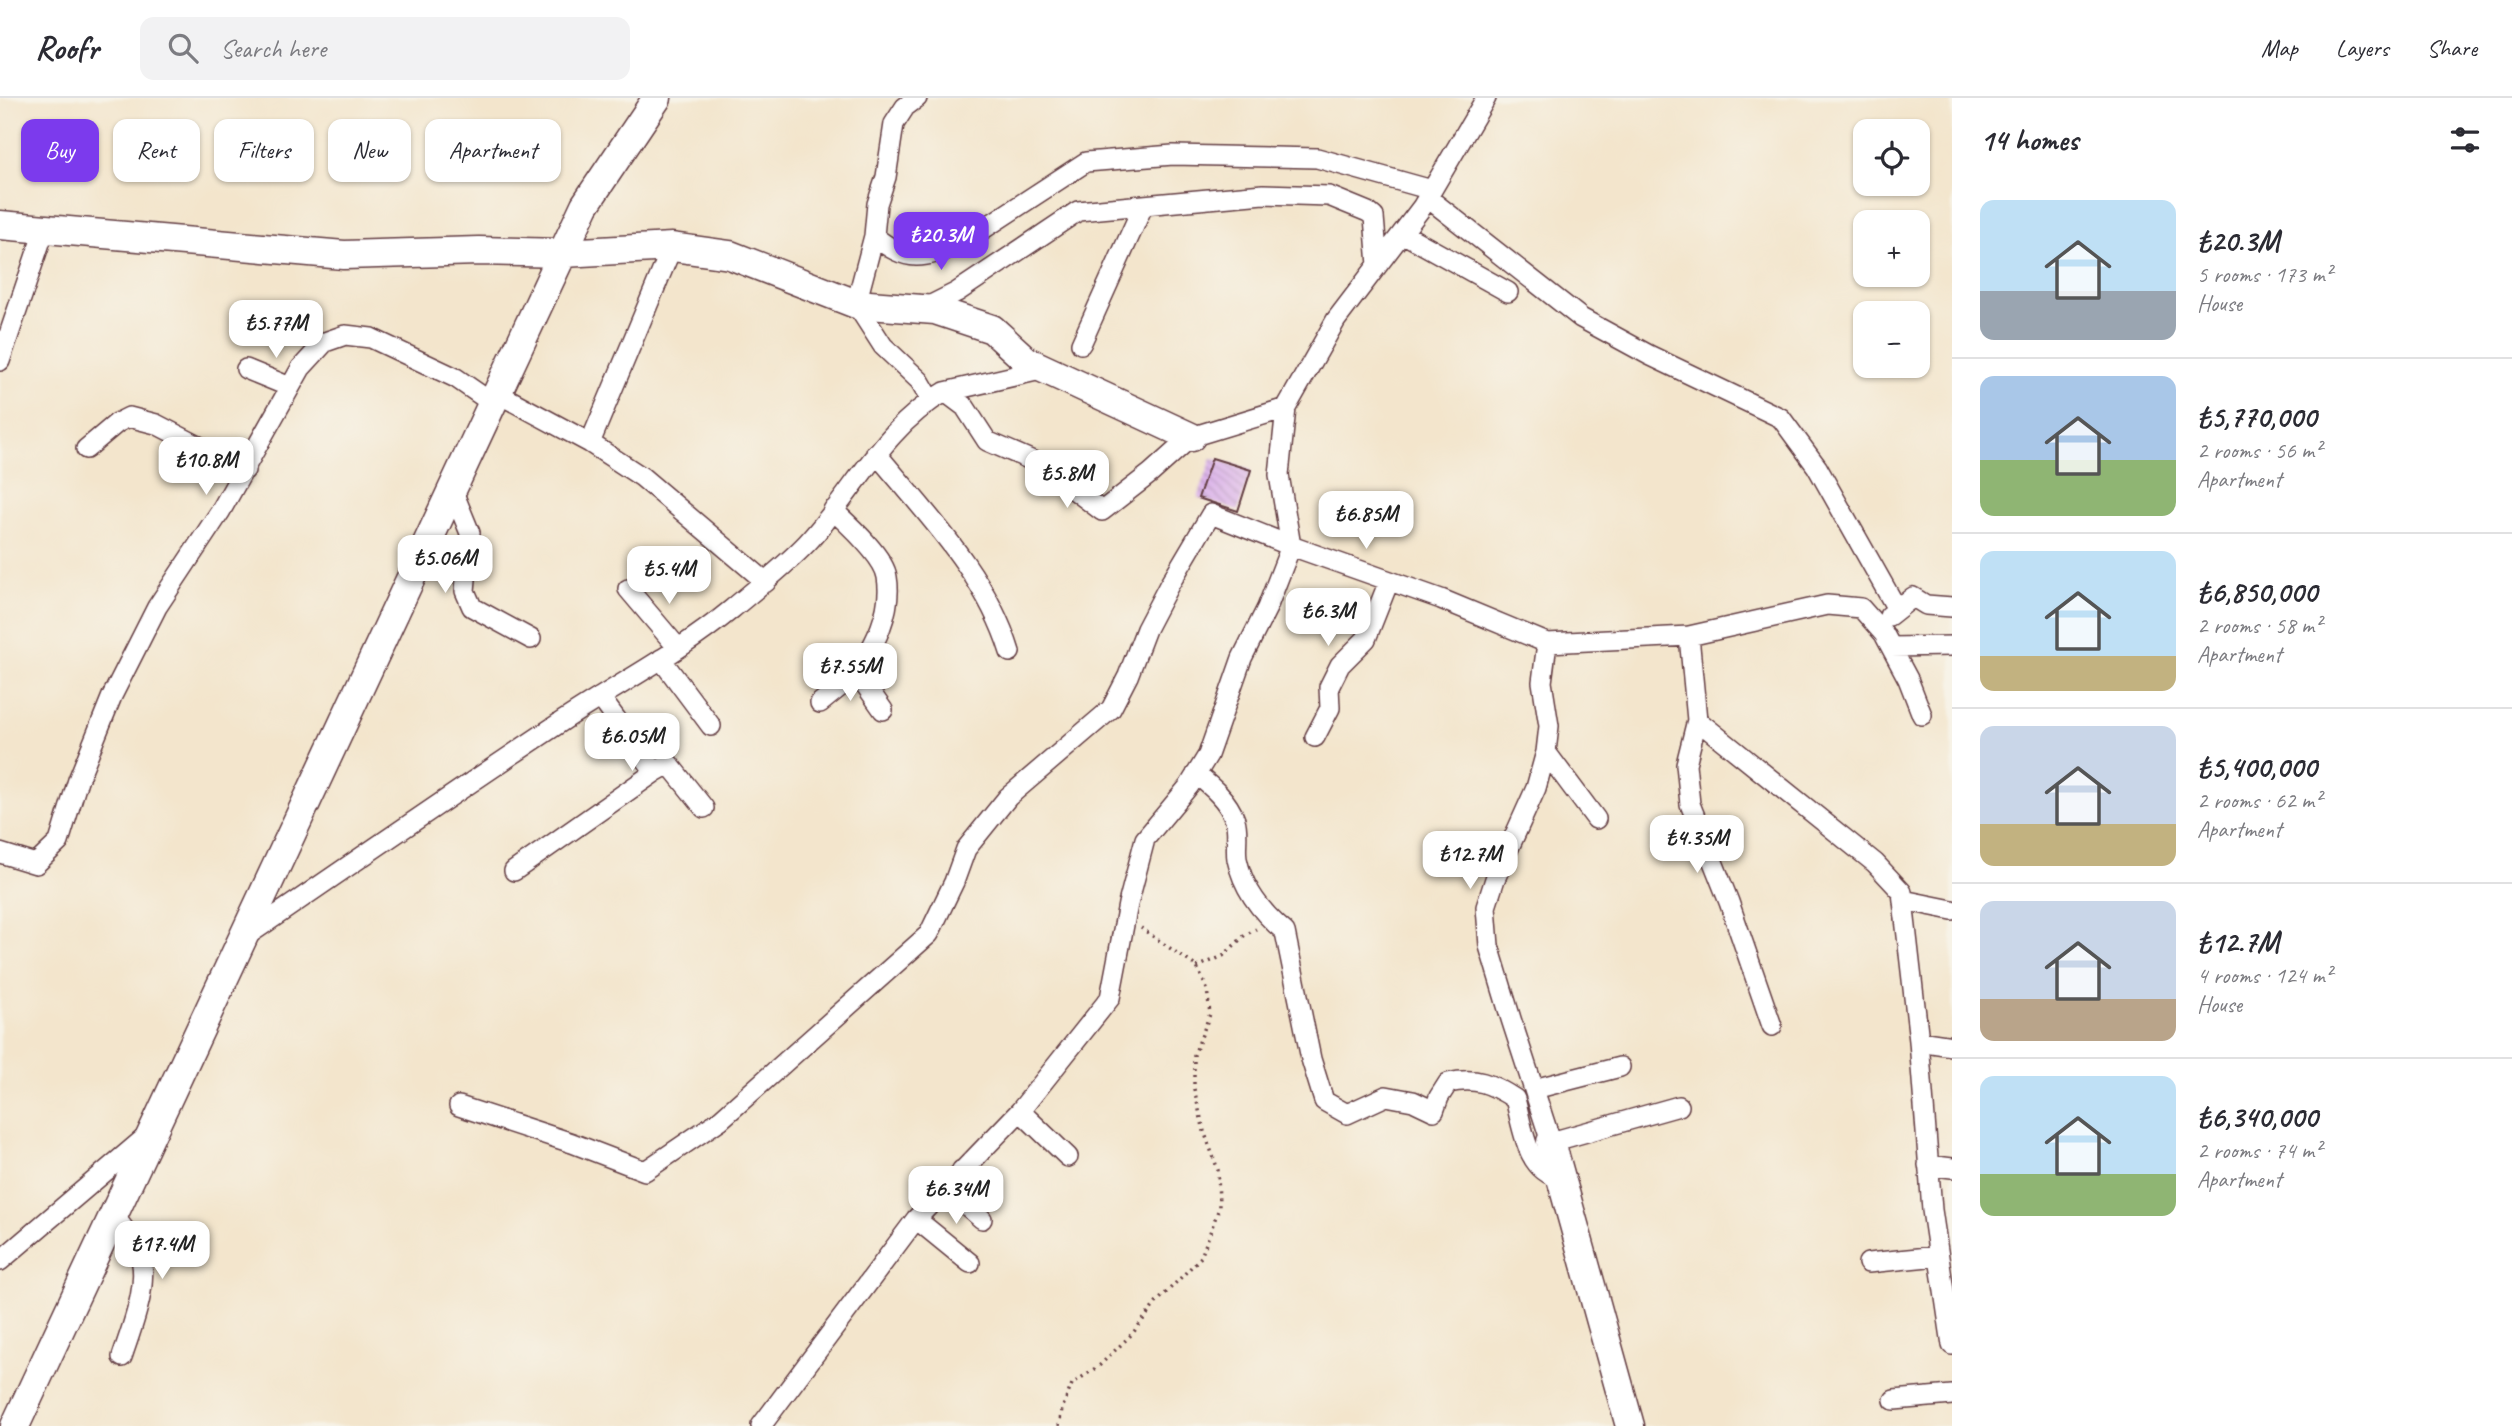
<!DOCTYPE html>
<meta charset="utf-8">
<style>
body{margin:0;font-family:Caveat,sans-serif;background:#f2f2f3;color:#2b2b33;height:100vh;display:flex;flex-direction:column;font-size:26px;white-space:nowrap}
*{box-sizing:border-box;margin:0}
p{font-size:23px;color:#7c7c81}
.icon{flex:none;width:38px;height:38px;fill:none;stroke:currentColor;stroke-width:2;stroke-linecap:round;stroke-linejoin:round}
.map{position:relative;flex:1;overflow:hidden}
.panel{display:flex;flex-direction:column;background:#fff;width:560px}
.panel>*{flex:none}
.banner{position:absolute;left:21px;top:21px;width:665px;height:63px;display:flex;gap:14px}
.fabs{position:absolute;left:1853px;top:21px;display:grid;gap:14px}
.fabs a{display:grid;place-items:center;width:77px;height:77px;border-radius:14px;background:#fff;box-shadow:0 2px 5px #0004;font-size:35px}
.price{position:absolute;translate:-50% -60px;padding:0 16px;border-radius:14px;background:#fff;color:#222;font-size:23px;line-height:46px;filter:drop-shadow(0 2px 4px #0008)}
.price::after{content:'';position:absolute;left:50%;top:42px;width:21px;height:16px;margin-left:-10px;background:inherit;clip-path:polygon(0 0,100% 0,50% 100%)}
.price.active{background:#7c3aed;color:#fff}
ul{padding:0;list-style:none}
li{display:flex;align-items:center;gap:21px;height:175px;padding:0 28px}
li+li{border-top:2px solid #e1e1e2}
li span{display:grid;place-items:center;flex:none;width:196px;height:140px;border-radius:14px;color:#555}
li>.icon{margin-inline-start:auto}
span .icon{width:84px;height:84px;fill:#fffc;stroke-width:1}
li b{font-size:30px}
h2{display:flex;justify-content:space-between;align-items:center;height:84px;padding:0 28px;font-size:30px}
.tag{padding:0 24px;border-radius:14px;background:#fff;box-shadow:0 2px 5px #0004;font-size:24px;line-height:63px}
.tag.active{background:#7c3aed;color:#fff}
header{display:flex;align-items:center;gap:42px;box-sizing:border-box;height:98px;padding:0 35px;background:#fff;border-bottom:2px solid #e1e1e2}
header strong{font-size:33px}
nav{display:flex;gap:38px;margin-inline-start:auto;font-size:24px}
.search{width:490px;height:63px;background:#f2f2f3;display:flex;align-items:center;gap:18px;box-sizing:border-box;padding:0 24px;border-radius:14px;color:#7c7c81;font-size:26px}
main{display:flex;flex:1;min-height:0}
.map>svg:first-child{display:block}
.building{fill:url(#building-back-hatch)}
.lines{fill:none;stroke-linecap:round;stroke-linejoin:round}
.street-casing{stroke:#633d43;stroke-width:22}
.secondary-casing{stroke:#633d43;stroke-width:31}
.path{stroke:#633d43;stroke-width:3.5;stroke-dasharray:2 5;stroke-linecap:butt}
.street{stroke:#fff;stroke-width:19}
.secondary{stroke:#fff;stroke-width:28}
</style>
<header>
<strong>Roofr</strong>
<div class="search"><svg class="icon" aria-label="search" viewBox="0 0 24 24"><circle cx="10" cy="10" r="6"/><path d="M15 15l6 6"/></svg>Search here</div>
<nav><a>Map</a><a>Layers</a><a>Share</a></nav>
</header>
<main>
<div class="map">
<svg width="1952" height="1328" viewBox="0 0 1952 1328">
<defs>
<pattern id="building-back-hatch" width="6" height="6" patternUnits="userSpaceOnUse" patternTransform="scale(1.75)"><rect width="6" height="6" fill="#d7a8eb"/><path d="M-1 5l2 2M0 0l6 6M5-1l2 2" fill="none" stroke="#b088bf"/></pattern>
</defs>
<rect width="100%" height="100%" fill="#f7f3e8"/>
<filter id="ink" filterUnits="userSpaceOnUse"><feTurbulence type="fractalNoise" baseFrequency=".0143" numOctaves="2"/><feDisplacementMap in="SourceGraphic" scale="14" xChannelSelector="R" yChannelSelector="G"/><feConvolveMatrix kernelMatrix="1 2 1 2 8 2 1 2 1" color-interpolation-filters="sRGB"/></filter>
<filter id="wash" filterUnits="userSpaceOnUse"><feTurbulence type="fractalNoise" baseFrequency=".00686" numOctaves="4" result="noise"/><feDisplacementMap in="SourceGraphic" scale="28" xChannelSelector="R" yChannelSelector="G"/><feGaussianBlur stdDeviation="1.57" result="paint"/><feColorMatrix in="noise" values="0 0 0 0 0 0 0 0 0 0 0 0 0 0 0 0 0 1.4 0 .05"/><feComposite in="paint" operator="in"/></filter>
<g filter="url(#wash)">
<rect width="100%" height="100%" fill="#f3e5cc"/>
<g id="blocks">
<path class="building" d="M1212 360 1251 372 1238 413 1198 400Z"/>
</g>
</g>
<g filter="url(#ink)">
<use href="#blocks" fill-opacity="0" stroke="#633d43" stroke-width="2"/>
<g class="lines">
<g class="street-casing">
<path id="street" d="M917 0 905 9 894 26 886 79 877 106 874 138 856 206 883 248 920 283 931 302
M1428 100 1581 220 1649 257 1781 320 1817 369 1897 511
M1402 135 1508 194
M874 138C908 166 923 161 962 145L1086 64 1173 57 1317 60 1432 92
M923 211 957 194 1078 113 1263 96 1329 98 1368 114 1374 119 1378 167
M1081 246 1143 108
M0 263 44 133
M246 271 290 289
M945 294 965 309 987 343 1040 366 1102 413 1151 375 1191 339 1286 310
M497 295 590 345 642 379 766 484
M590 345 672 149
M86 351 117 325 129 319 156 326 245 372
M876 355C927 417 986 476 1010 554
M452 391 470 435 465 493 472 509 531 541
M833 412C848 426 884 458 887 479 893 514 874 547 857 575L883 612
M1291 448 1279 377 1286 310 1336 222 1422 109 1486 0
M628 491 678 550
M1889 518 1913 499 1926 507 1952 509
M1891 549 1952 548
M661 561 711 628
M600 599 655 674 669 666 704 710
M820 605 857 575
M1697 622 1686 666 1690 706 1729 804 1772 928
M1315 639 1330 610 1329 589 1340 567 1366 541 1389 483
M1546 654 1596 721
M1196 676C1212 689 1228 702 1235 722 1239 734 1235 749 1237 761 1243 790 1262 815 1285 834L1311 961 1324 1003 1347 1016 1386 998 1413 1003 1434 1013 1439 999 1448 985C1476 979 1491 985 1515 1001 1523 1029 1526 1074 1561 1080
M0 755 36 766 59 744 78 682 112 598 157 509 220 414 301 270 325 244 345 237 371 240 456 280 492 305
M514 773 655 674
M1903 802 1952 812
M245 839C351 766 457 693 564 622 620 585 680 554 732 511 757 490 784 469 807 445 854 395 883 329 945 294L1045 271
M1919 943 1902 794 1875 765 1697 622 1689 538 1827 507 1861 510 1884 536 1908 581 1922 617
M1952 948 1919 943 1932 1112 1952 1247
M1534 991 1620 969
M459 1008 572 1045 645 1073 720 1022 929 836 954 784 966 751 1008 699 1111 611 1128 578 1146 531 1169 487 1211 416 1291 448
M1679 1008 1551 1044 1511 921 1489 848 1486 809 1495 781 1536 690 1546 654 1549 628 1542 584 1547 545 1689 538
M1020 1013 1068 1059
M1928 1067 1952 1070
M962 1072 977 1095 967 1108 982 1121
M114 1117C122 1129 132 1140 138 1153 152 1181 131 1231 122 1259
M916 1121 970 1165
M0 1163 147 1038
M1868 1165 1938 1158
M1894 1302 1952 1297
M761 1328 916 1121 1020 1013 1110 900 1128 806 1145 741 1189 688 1208 657 1242 560 1267 510 1291 448 1441 501 1547 545"/>
</g>
<g class="secondary-casing">
<path id="secondary" d="M0 127 344 157 479 153 563 155 672 149 730 157 856 206 935 212 992 231 1027 263 1191 339
M1551 1044 1630 1328
M15 1328 585 107 657 0"/>
</g>
<path class="path" d="M1197 869 1223 858 1245 837 1256 831
M1059 1328 1062 1311 1072 1286 1100 1267 1132 1236 1157 1204 1201 1159 1219 1110 1218 1072 1204 1033 1194 991V957L1210 916 1207 891 1197 869 1141 830"/>
<use href="#street" class="street"/>
<use href="#secondary" class="secondary"/>
</g>
</g>
</svg>
<div class="fabs">
<a><svg class="icon" aria-label="locate" viewBox="0 0 24 24"><circle cx="12" cy="12" r="6"/><path d="M12 2v4M12 18v4M2 12h4M18 12h4"/></svg></a>
<a>+</a>
<a>−</a>
</div>
<b class="price active" style="left:941px;top:174px">₺20.3M</b>
<b class="price" style="left:276px;top:262px">₺5.77M</b>
<b class="price" style="left:206px;top:399px">₺10.8M</b>
<b class="price" style="left:1067px;top:412px">₺5.8M</b>
<b class="price" style="left:1366px;top:453px">₺6.85M</b>
<b class="price" style="left:445px;top:497px">₺5.06M</b>
<b class="price" style="left:669px;top:508px">₺5.4M</b>
<b class="price" style="left:1328px;top:550px">₺6.3M</b>
<b class="price" style="left:850px;top:605px">₺7.55M</b>
<b class="price" style="left:632px;top:675px">₺6.05M</b>
<b class="price" style="left:1697px;top:777px">₺4.35M</b>
<b class="price" style="left:1470px;top:793px">₺12.7M</b>
<b class="price" style="left:956px;top:1128px">₺6.34M</b>
<b class="price" style="left:162px;top:1183px">₺17.4M</b>
<div class="banner">
<a class="tag active">Buy</a>
<a class="tag">Rent</a>
<a class="tag">Filters</a>
<a class="tag">New</a>
<a class="tag">Apartment</a>
</div>
</div>
<section class="panel">
<h2>14 homes<svg class="icon" aria-label="filters" viewBox="0 0 24 24"><path d="M4 7h16M4 17h16"/><circle cx="9" cy="7" r="2"/><circle cx="15" cy="17" r="2"/></svg></h2>
<ul>
<li><span style="background:linear-gradient(#bfe0f5 65%,#9aa5b1 0)"><svg class="icon" aria-label="home" viewBox="0 0 24 24"><path d="M3 11l9-7 9 7M6 9v11h12V9"/></svg></span><div><b>₺20.3M</b><p>5 rooms · 173 m²</p><p>House</p></div></li>
<li><span style="background:linear-gradient(#a9c7e8 60%,#8fb573 0)"><svg class="icon" aria-label="home" viewBox="0 0 24 24"><path d="M3 11l9-7 9 7M6 9v11h12V9"/></svg></span><div><b>₺5,770,000</b><p>2 rooms · 56 m²</p><p>Apartment</p></div></li>
<li><span style="background:linear-gradient(#bfe0f5 75%,#c2b280 0)"><svg class="icon" aria-label="home" viewBox="0 0 24 24"><path d="M3 11l9-7 9 7M6 9v11h12V9"/></svg></span><div><b>₺6,850,000</b><p>2 rooms · 58 m²</p><p>Apartment</p></div></li>
<li><span style="background:linear-gradient(#c9d6e8 70%,#c2b280 0)"><svg class="icon" aria-label="home" viewBox="0 0 24 24"><path d="M3 11l9-7 9 7M6 9v11h12V9"/></svg></span><div><b>₺5,400,000</b><p>2 rooms · 62 m²</p><p>Apartment</p></div></li>
<li><span style="background:linear-gradient(#c9d6e8 70%,#b9a48a 0)"><svg class="icon" aria-label="home" viewBox="0 0 24 24"><path d="M3 11l9-7 9 7M6 9v11h12V9"/></svg></span><div><b>₺12.7M</b><p>4 rooms · 124 m²</p><p>House</p></div></li>
<li><span style="background:linear-gradient(#bfe0f5 70%,#8fb573 0)"><svg class="icon" aria-label="home" viewBox="0 0 24 24"><path d="M3 11l9-7 9 7M6 9v11h12V9"/></svg></span><div><b>₺6,340,000</b><p>2 rooms · 74 m²</p><p>Apartment</p></div></li>
</ul>
</section>
</main>
